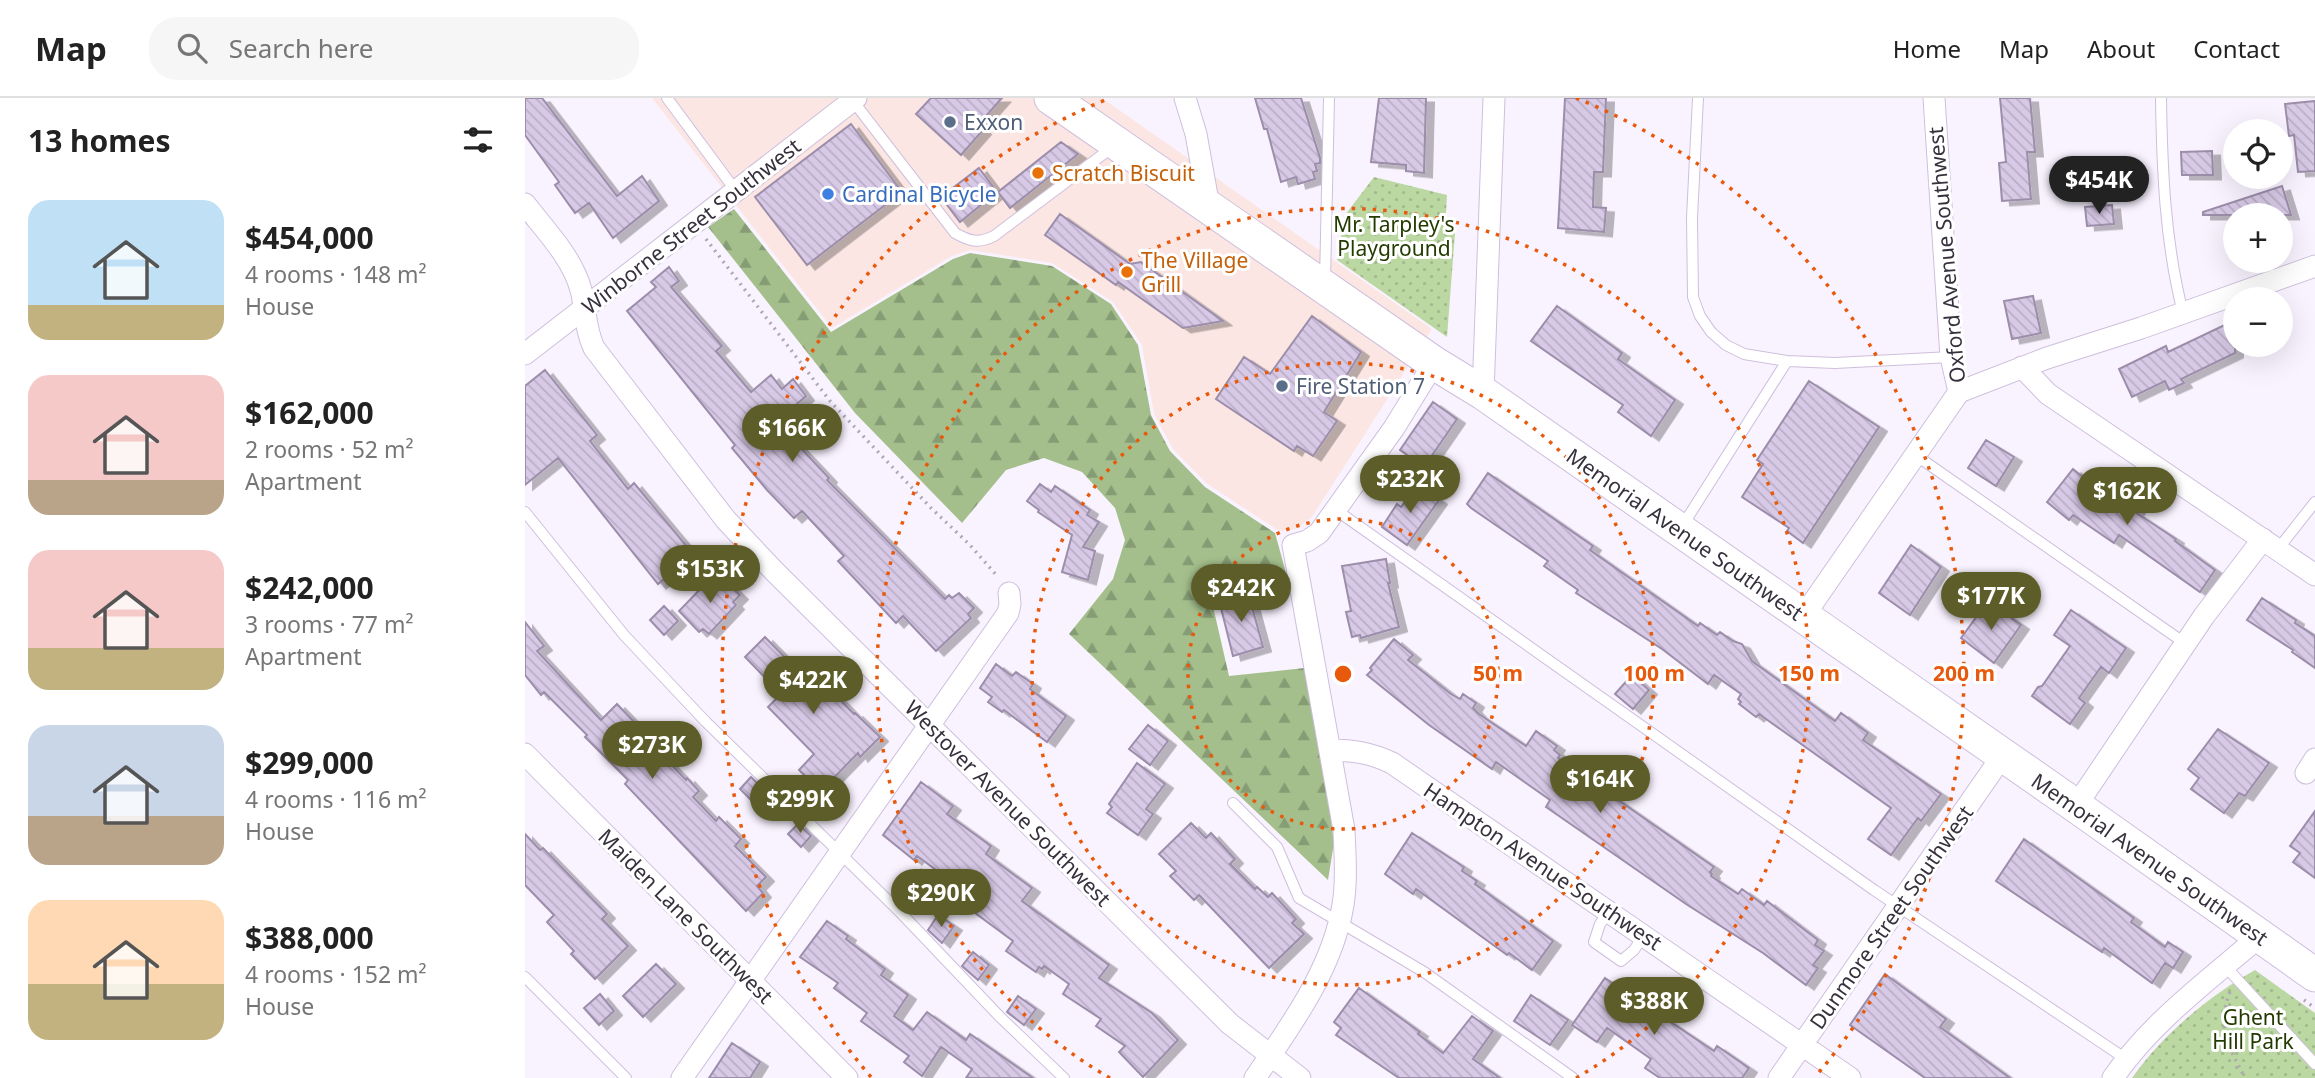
<!DOCTYPE html>
<meta charset="utf-8">
<style>
body{margin:0;font-family:"Noto Sans",sans-serif;background:#f6f6f6;color:#222;height:100vh;display:flex;flex-direction:column;font-size:26px;white-space:nowrap}
*{box-sizing:border-box;margin:0}
p{font-size:23px;color:#767676}
.icon{flex:none;width:38px;height:38px;fill:none;stroke:currentColor;stroke-width:2;stroke-linecap:round;stroke-linejoin:round}
.map{position:relative;flex:1;overflow:hidden}
.panel{display:flex;flex-direction:column;background:#fff;width:525px}
.panel>*{flex:none}
.controls{position:absolute;left:1698px;top:21px;display:grid;gap:14px}
.controls a{display:grid;place-items:center;width:70px;height:70px;border-radius:50%;background:#fff;box-shadow:0 7px 28px #0002;font-size:35px}
.price{position:absolute;translate:-50% -60px;padding:0 16px;border-radius:24px;background:#5d5d2a;color:#fff;font-size:23px;line-height:46px;filter:drop-shadow(0 2px 4px #0008)}
.price::after{content:'';position:absolute;left:50%;top:42px;width:21px;height:16px;margin-left:-10px;background:inherit;clip-path:polygon(0 0,100% 0,50% 100%)}
.price.on{background:#222;color:#fff}
ul{padding:0;list-style:none}
li{display:flex;align-items:center;gap:21px;height:175px;padding:0 28px}
li span{display:grid;place-items:center;flex:none;width:196px;height:140px;border-radius:21px;color:#555}
li>.icon{margin-inline-start:auto}
span .icon{width:84px;height:84px;fill:#fffc;stroke-width:1}
li b{font-size:30px}
h2{display:flex;justify-content:space-between;align-items:center;height:84px;padding:0 28px;font-size:30px}
header{display:flex;align-items:center;gap:42px;box-sizing:border-box;height:98px;padding:0 35px;background:#fff;border-bottom:2px solid #e0e0e0}
header strong{font-size:33px}
nav{display:flex;gap:38px;margin-inline-start:auto;font-size:24px}
.search{width:490px;height:63px;background:#f6f6f6;display:flex;align-items:center;gap:18px;box-sizing:border-box;padding:0 24px;border-radius:28px;color:#767676;font-size:26px}
main{display:flex;flex:1;min-height:0}
.map>svg:first-child{display:block}
.commercial{fill:#fbe6e3}
.forest{fill:url(#forest-firs)}
.park{fill:url(#park-dots)}
.building{fill:url(#building-back-hatch);stroke:#9c8eaa;stroke-width:2;filter:url(#shadow)}
.lines{fill:none;stroke-linecap:round;stroke-linejoin:round}
.service-casing{stroke:#cebfdd;stroke-width:12}
.minor-casing{stroke:#cebfdd;stroke-width:23}
.primary-casing{stroke:#cebfdd;stroke-width:35}
.path{stroke:#aea8b4;stroke-width:3.5;stroke-dasharray:2 5;stroke-linecap:butt}
.service{stroke:#fff;stroke-width:10}
.minor{stroke:#fff;stroke-width:21}
.primary{stroke:#fff;stroke-width:33}
.ring{fill:none;stroke:#e8590c;stroke-width:3.5;stroke-dasharray:3.5 7}
.service-dot{fill:#5c6f8a;stroke:#fff;stroke-width:2.5}
.food-dot{fill:#e8710a;stroke:#fff;stroke-width:2.5}
.shop-dot{fill:#3f7fe0;stroke:#fff;stroke-width:2.5}
.labels{text-anchor:middle;dominant-baseline:central;stroke-width:6;stroke-linejoin:round;paint-order:stroke}
.service-label{font-size:21px;fill:#4e5e75;stroke:#fff;text-anchor:start}
.food-label{font-size:21px;fill:#c56008;stroke:#fff;text-anchor:start}
.shop-label{font-size:21px;fill:#366cbe;stroke:#fff;text-anchor:start}
.park-label{font-size:21px;fill:#233b01;stroke:#fff}
.street-label{font-size:21px;fill:#37313d;stroke:#fff}
.centre{fill:#e8590c;stroke:#fff;stroke-width:3.5}
.ring-label{font-size:21px;text-anchor:middle;font-weight:bold;fill:#e8590c;stroke:#fff;stroke-width:6;stroke-linejoin:round;paint-order:stroke}
</style>
<header>
<strong>Map</strong>
<div class="search"><svg class="icon" aria-label="search" viewBox="0 0 24 24"><circle cx="10" cy="10" r="6"/><path d="M15 15l6 6"/></svg>Search here</div>
<nav><a>Home</a><a>Map</a><a>About</a><a>Contact</a></nav>
</header>
<main>
<section class="panel">
<h2>13 homes<svg class="icon" aria-label="filters" viewBox="0 0 24 24"><path d="M4 7h16M4 17h16"/><circle cx="9" cy="7" r="2"/><circle cx="15" cy="17" r="2"/></svg></h2>
<ul>
<li><span style="background:linear-gradient(#bfe0f5 75%,#c2b280 0)"><svg class="icon" aria-label="home" viewBox="0 0 24 24"><path d="M3 11l9-7 9 7M6 9v11h12V9"/></svg></span><div><b>$454,000</b><p>4 rooms · 148 m²</p><p>House</p></div></li>
<li><span style="background:linear-gradient(#f6c9c9 75%,#b9a48a 0)"><svg class="icon" aria-label="home" viewBox="0 0 24 24"><path d="M3 11l9-7 9 7M6 9v11h12V9"/></svg></span><div><b>$162,000</b><p>2 rooms · 52 m²</p><p>Apartment</p></div></li>
<li><span style="background:linear-gradient(#f6c9c9 70%,#c2b280 0)"><svg class="icon" aria-label="home" viewBox="0 0 24 24"><path d="M3 11l9-7 9 7M6 9v11h12V9"/></svg></span><div><b>$242,000</b><p>3 rooms · 77 m²</p><p>Apartment</p></div></li>
<li><span style="background:linear-gradient(#c9d6e8 65%,#b9a48a 0)"><svg class="icon" aria-label="home" viewBox="0 0 24 24"><path d="M3 11l9-7 9 7M6 9v11h12V9"/></svg></span><div><b>$299,000</b><p>4 rooms · 116 m²</p><p>House</p></div></li>
<li><span style="background:linear-gradient(#ffd9b3 60%,#c2b280 0)"><svg class="icon" aria-label="home" viewBox="0 0 24 24"><path d="M3 11l9-7 9 7M6 9v11h12V9"/></svg></span><div><b>$388,000</b><p>4 rooms · 152 m²</p><p>House</p></div></li>
</ul>
</section>
<div class="map">
<svg width="1790" height="980" viewBox="0 0 1790 980">
<defs>
<pattern id="forest-firs" width="22" height="20" patternUnits="userSpaceOnUse" patternTransform="scale(1.75)"><rect width="22" height="20" fill="#a4bf8c"/><path d="M5 1l3.5 6h-7zM16 11l3.5 6h-7z" fill="#869c74"/></pattern>
<pattern id="park-dots" width="8" height="8" patternUnits="userSpaceOnUse" patternTransform="scale(1.75)"><rect width="8" height="8" fill="#bbd7a2"/><path d="M2 2h.1M6 6h.1" fill="none" stroke="#a1b98c" stroke-width="1.8" stroke-linecap="round"/></pattern>
<pattern id="building-back-hatch" width="6" height="6" patternUnits="userSpaceOnUse" patternTransform="scale(1.75)"><rect width="6" height="6" fill="#d8cae7"/><path d="M-1 5l2 2M0 0l6 6M5-1l2 2" fill="none" stroke="#baaec7"/></pattern>
<filter id="shadow"><feDropShadow dx="8" dy="4.5" stdDeviation="0" flood-color="#0004"/></filter>
</defs>
<rect width="100%" height="100%" fill="#f9f3ff"/>
<path class="commercial" d="M127 0H577L907 231 787 419 771 431 754 433 681 385 648 351 629 316 617 247 588 204 527 165 445 152 427 158 307 230Z"/>
<path class="forest" d="M209 111 306 234 428 161 445 155 527 168 586 206 613 247 626 317 645 353 680 389 750 435 761 475 684 491 704 578 779 570 802 689 809 745 803 782 544 536 588 481 600 442 590 410 557 374 519 360 481 372 437 425 330 315 183 129Z"/>
<path class="park" d="M849 79 922 97 920 132 930 135 922 239 812 162 820 117Z
M1730 872 1790 915V980H1607C1639 935 1683 899 1730 872Z"/>
<path class="building" d="M0 0H17L92 98 117 78 134 103 88 140 64 105 50 115 30 87 34 84 0 37Z
M406 0H477L453 27 458 32 436 57 391 16Z
M730 0H776L795 60V65L790 66 792 73 788 74 790 81 773 86 771 79 756 84 742 31H739Z
M854 0H901L899 75 881 73V67L846 64Z
M1040 0H1081L1078 74H1069L1068 109 1081 110 1079 134 1033 130Z
M1475 0H1505L1510 54H1502L1506 101 1477 103 1474 65 1481 64Z
M1790 3V73L1773 74 1769 37 1764 38 1760 6Z
M326 26 377 94 282 167 230 99Z
M536 44 553 56 485 110 473 94Z
M1687 53 1688 77H1657L1656 54Z
M454 70 472 94 435 124 416 99Z
M1757 88 1766 117H1678V114Z
M1587 107 1589 126 1562 128 1560 109Z
M535 116 605 166 616 164 698 223 658 230 593 184 591 187 520 137Z
M144 169 154 183 146 189 197 248 191 253 226 294 246 277 257 291 268 281 281 298 257 319 274 340 269 343 304 380 302 382 420 501 424 497 427 500 434 495 449 510 443 516 446 520 411 553 378 518 371 525 344 496 313 463 319 458 277 413 269 420 242 392 207 350 210 347 102 213 131 189 126 184Z
M1508 198 1516 235 1487 241 1479 203Z
M1032 208 1097 255 1093 261 1150 302 1126 338 1093 314 1098 307 1006 243Z
M787 218 836 254 799 314 812 323 788 358 772 348 769 353 691 301 719 259 745 276Z
M1710 222V255L1656 281 1659 285 1644 292 1640 283 1607 299 1594 271 1641 248 1643 254Z
M20 272 72 337 65 343 103 391 109 385 169 457 133 486 33 360 0 387V288Z
M1284 283 1354 329 1278 445 1262 433 1264 430 1217 399 1238 366 1232 362Z
M908 304 932 321 899 369 875 352Z
M1461 342 1489 359 1471 388 1443 370Z
M1548 371 1583 399 1588 392 1613 409 1610 414 1651 441 1650 443 1690 472 1675 494 1594 437 1589 445 1548 417 1544 422 1522 404Z
M963 375 1068 448 1065 452 1173 528 1175 525 1192 537 1195 534 1208 543 1217 546 1227 563 1310 623 1316 615 1343 635 1338 642 1416 696 1396 723 1393 720 1366 757 1343 741 1366 710 1234 616 1231 619 1214 606 1216 604 1213 601 1216 596 1189 577 1183 586 1137 551 1051 495 1053 492 1019 468 1023 463 946 410 942 406Z
M515 386 526 394 530 388 565 412 562 417 574 424 558 449 570 453 563 482 537 474 547 437 513 414 514 412 502 403Z
M892 387 914 402 882 447 857 429 872 406 876 409Z
M1386 447 1416 469 1385 517 1354 495Z
M861 461 865 485H863L874 529 836 540 835 537 827 539 821 514 826 513 817 468Z
M195 478 215 497 208 504 211 507 184 536 178 531 174 534 154 513 185 481 189 485Z
M723 494 738 549 708 558 694 502Z
M1737 500 1771 522 1770 525 1790 538V570L1767 554 1768 552 1722 522Z
M1463 503 1496 527 1469 565 1436 540Z
M139 508 153 523 139 537 125 522Z
M1546 512 1601 550 1584 575 1576 569 1554 600 1560 605 1545 626 1507 598 1513 589 1517 588 1545 548 1529 537Z
M0 524 19 548 12 553 76 622 92 606 114 629 112 631 161 682 162 680 174 693 168 699 191 723 194 719 216 741 210 748 241 779 232 788 238 795 221 813 100 686 103 682 60 639 62 637 19 594 16 597 0 577Z
M240 539 277 577 284 570 329 616 330 615 355 639 335 659 333 655 296 693 274 672 289 656 243 609 256 596 220 559Z
M869 541 888 557 883 562 926 596 935 601 938 596 951 605 948 610 954 616 1001 648 1011 633 1032 648 1029 652 1035 657 1033 660 1189 769 1185 774 1187 776 1186 778 1213 796 1217 791 1239 807 1242 803 1293 842 1290 847 1299 853 1288 867 1293 870 1281 887 1238 855 1161 806 1021 709 1025 702 971 664 967 671 904 627 842 577 847 572 845 570Z
M471 566 487 578 491 574 508 586 505 591 541 618 522 644 479 612 477 614 463 604 467 599 455 590Z
M1107 577 1124 592 1108 611 1090 596Z
M623 627 643 643 625 667 604 651Z
M1693 631 1744 665 1720 698 1714 695 1699 715 1666 691 1674 680 1663 671Z
M612 665 640 686 621 711 628 716 613 737 582 715 587 709 584 706Z
M226 679 239 692 228 704 215 691Z
M396 684 428 708 422 716 466 748 461 756 507 790 497 803 584 867 574 880 627 915 653 942 618 979 594 954 600 948 571 928 576 921 538 896 544 886 519 868 517 871 514 869 511 874 481 853 488 843 446 812 453 803 392 758 389 762 358 737Z
M1790 713V780L1768 764 1775 755 1765 748Z
M666 725 681 740 686 735 710 761 705 766 730 791 732 789 743 799 747 795 771 821 767 825 779 836 744 870 674 797 669 802 645 778 651 773 634 756Z
M273 726 286 738 276 749 263 736Z
M887 735 939 769 937 773 952 783 950 786 1028 843 1007 872 984 855 982 857 891 791 888 796 860 776Z
M0 736 15 752 18 750 82 816 77 821 103 848 70 881 46 856 49 853 22 824 29 817 0 787Z
M1499 741 1609 820 1606 824 1640 849 1643 844 1658 854 1648 870 1640 865 1627 885 1579 850 1577 854 1471 783Z
M413 817 429 828 417 845 403 832Z
M302 823 323 838 321 841 360 871 356 877 383 897 369 918 388 932 402 914 441 942 445 936 508 980H441L447 971 416 949 397 978 379 964 384 958 336 923 342 915 309 890 313 885 275 859Z
M448 854 464 867 453 882 437 868Z
M131 866 151 886 118 919 98 898Z
M1360 876 1421 921 1415 929 1485 980H1400L1325 927Z
M1080 880 1189 953 1192 948 1224 970 1217 980H1135L1120 970 1126 961 1082 930 1072 944 1047 927Z
M834 890 895 934 893 936 918 955 947 918 968 933 948 961 975 980H874L811 937 816 930 809 924Z
M75 896 89 913 74 927 59 910Z
M1006 897 1043 922 1025 947 989 923Z
M493 898 511 911 499 927 482 914Z
M207 945 235 964 225 980H184Z"/>
<g class="lines">
<g class="service-casing">
<path id="service" d="M142 0 211 93
M1173 0 1167 120 1168 199 1175 218 1186 234 1201 247 1219 256 1262 263 1310 265 1426 259
M1636 0C1637 72 1640 144 1658 215
M328 3 430 135C444 143 453 146 469 138L589 48
M800 183 804 0
M1389 356 1661 546
M811 412 1349 792 1601 961
M0 414 99 537 180 623 376 815 475 919 539 980
M1156 430 1262 263
M1753 451 1790 404
M708 705 752 749 774 800 899 874 1048 980
M1084 814 1075 826 1069 844 1096 863 1109 852 1119 837
M1700 868 1790 966
M0 879 101 980"/>
</g>
<g class="minor-casing">
<path id="minor" d="M660 0 671 36 684 109
M1409 0 1426 259 1434 294
M0 106C20 132 47 159 56 192 61 212 60 231 69 250L201 422 249 473 705 926 775 980
M0 256 331 0
M1497 269 1523 296 1790 477
M958 295 969 0
M1278 519 1434 294 1522 260 1616 230 1790 168
M805 652C828 652 846 655 867 665L1325 980
M0 656 322 980
M1781 675 1790 661
M1551 708 1679 518 1738 441
M157 980 483 515 485 506 484 495
M730 980C766 927 807 872 818 807 822 782 820 757 819 732L768 447 782 443 794 435 869 330 909 265
M1254 980 1478 657
M1588 980C1626 924 1684 882 1735 838"/>
</g>
<g class="primary-casing">
<path id="primary" d="M526 0 909 265 958 295 1551 708 1790 877"/>
</g>
<path class="path" d="M181 141 305 303 406 410 444 446 473 479
M1705 894C1691 929 1704 949 1720 980
M1779 902 1790 910"/>
<use href="#service" class="service"/>
<use href="#minor" class="minor"/>
<use href="#primary" class="primary"/>
</g>
<g class="ring">
<circle cx="818" cy="576" r="155"/>
<circle cx="818" cy="576" r="311"/>
<path d="M585 980A466 466 0 1 1 1051 980"/>
<path d="M346 979A621 621 0 0 1 585 0M1051 0A621 621 0 0 1 1290 979"/>
</g>
<g class="service-dot">
<circle cx="425" cy="24" r="7"/>
<circle cx="757" cy="288" r="7"/>
</g>
<g class="food-dot">
<circle cx="513" cy="75" r="7"/>
<circle cx="602" cy="174" r="7"/>
</g>
<circle class="shop-dot" cx="303" cy="96" r="7"/>
<g class="labels">
<g class="service-label">
<text x="439" y="24">Exxon</text>
<text x="771" y="288">Fire Station 7</text>
</g>
<g class="food-label">
<text x="527" y="75">Scratch Biscuit</text>
<text x="616" y="162">The Village<tspan x="616" dy="24">Grill</tspan></text>
</g>
<g class="shop-label">
<text x="317" y="96">Cardinal Bicycle</text>
</g>
<g class="park-label">
<text x="869" y="126">Mr. Tarpley's<tspan x="869" dy="24">Playground</tspan></text>
<text x="1728" y="919">Ghent<tspan x="1728" dy="24">Hill Park</tspan></text>
</g>
<g class="street-label">
<text transform="translate(166 128) rotate(-38)">Winborne Street Southwest</text>
<text transform="translate(1421 157) rotate(-95)">Oxford Avenue Southwest</text>
<text transform="translate(1160 436) rotate(35)">Memorial Avenue Southwest</text>
<text transform="translate(483 705) rotate(45)">Westover Avenue Southwest</text>
<text transform="translate(1625 761) rotate(35)">Memorial Avenue Southwest</text>
<text transform="translate(1018 768) rotate(34)">Hampton Avenue Southwest</text>
<text transform="translate(161 818) rotate(45)">Maiden Lane Southwest</text>
<text transform="translate(1366 819) rotate(-55)">Dunmore Street Southwest</text>
</g>
</g>
<circle cx="818" cy="576" r="10" class="centre"/>
<g class="ring-label">
<text x="973" y="583">50 m</text>
<text x="1129" y="583">100 m</text>
<text x="1284" y="583">150 m</text>
<text x="1439" y="583">200 m</text>
</g>
</svg>
<div class="controls">
<a><svg class="icon" aria-label="locate" viewBox="0 0 24 24"><circle cx="12" cy="12" r="6"/><path d="M12 2v4M12 18v4M2 12h4M18 12h4"/></svg></a>
<a>+</a>
<a>−</a>
</div>
<b class="price on" style="left:1574px;top:118px">$454K</b>
<b class="price" style="left:267px;top:366px">$166K</b>
<b class="price" style="left:885px;top:417px">$232K</b>
<b class="price" style="left:1602px;top:429px">$162K</b>
<b class="price" style="left:185px;top:507px">$153K</b>
<b class="price" style="left:716px;top:526px">$242K</b>
<b class="price" style="left:1466px;top:534px">$177K</b>
<b class="price" style="left:288px;top:618px">$422K</b>
<b class="price" style="left:127px;top:683px">$273K</b>
<b class="price" style="left:1075px;top:717px">$164K</b>
<b class="price" style="left:275px;top:737px">$299K</b>
<b class="price" style="left:416px;top:831px">$290K</b>
<b class="price" style="left:1129px;top:939px">$388K</b>
</div>
</main>
